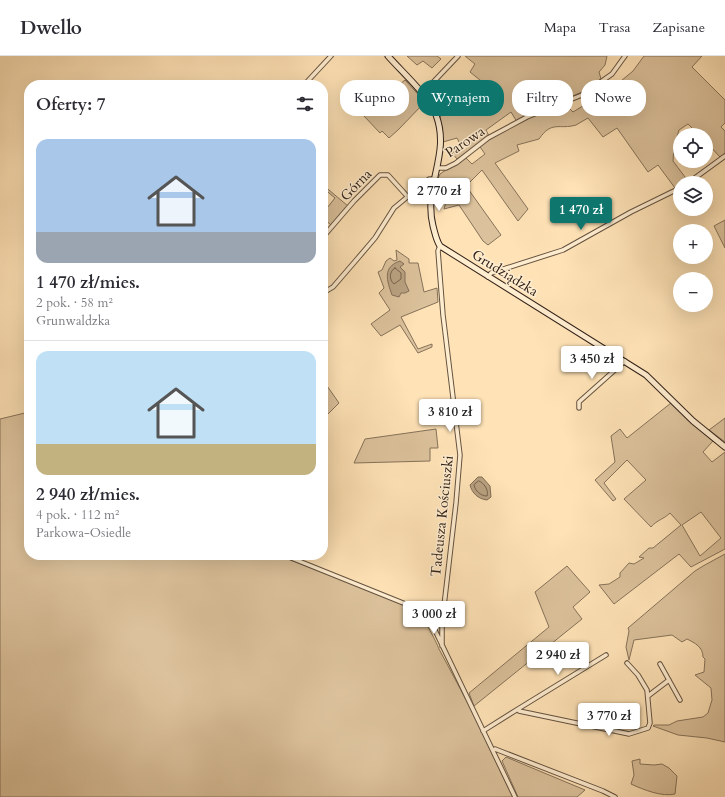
<!DOCTYPE html>
<html lang="pl">
<meta charset="utf-8">
<style>
body{margin:0;font-family:Cardo,serif;background:#f2f2f3;color:#2b2b33;height:100vh;display:flex;flex-direction:column;font-size:15px;white-space:nowrap}
*{box-sizing:border-box;margin:0}
p{font-size:13px;color:#7c7c81}
.icon{flex:none;width:22px;height:22px;fill:none;stroke:currentColor;stroke-width:2;stroke-linecap:round;stroke-linejoin:round}
.map{position:relative;flex:1;overflow:hidden}
.drawer{position:absolute;left:24px;top:24px;width:304px;height:480px;display:flex;flex-direction:column;background:#fff;border-radius:16px;box-shadow:0 4px 16px #0002}
.drawer>*{flex:none}
.hud{position:absolute;left:340px;top:24px;width:325px;height:36px;display:flex;gap:8px}
.tools{position:absolute;left:673px;top:72px;display:grid;gap:8px}
.tools a{display:grid;place-items:center;width:40px;height:40px;border-radius:50%;background:#fff;box-shadow:0 4px 16px #0002;font-size:20px}
.price{position:absolute;translate:-50% -34px;padding:0 9px;border-radius:4px;background:#fff;color:#222;font-size:13px;line-height:26px;filter:drop-shadow(0 1px 2px #0008)}
.price::after{content:'';position:absolute;left:50%;top:24px;width:12px;height:9px;margin-left:-6px;background:inherit;clip-path:polygon(0 0,100% 0,50% 100%)}
.price.current{background:#0f766e;color:#fff}
ul{padding:0;list-style:none}
li{display:grid;align-content:center;gap:8px;height:212px;padding:0 12px}
li+li{border-top:1px solid #e1e1e2}
li span{display:grid;place-items:center;height:124px;border-radius:12px;color:#555}
li>.icon{margin-inline-start:auto}
span .icon{width:72px;height:72px;fill:#fffc;stroke-width:1}
li b{font-size:17px}
h2{display:flex;justify-content:space-between;align-items:center;height:48px;padding:0 12px;font-size:17px}
.chip{padding:0 14px;border-radius:16px;background:#fff;box-shadow:0 4px 16px #0002;font-size:14px;line-height:36px}
.chip.current{background:#0f766e;color:#fff}
header{display:flex;align-items:center;gap:24px;box-sizing:border-box;height:56px;padding:0 20px;background:#fff;border-bottom:1px solid #e1e1e2}
header strong{font-size:19px}
nav{display:flex;gap:22px;margin-inline-start:auto;font-size:14px}
.map>svg:first-child{display:block}
.green{fill:#dcc29c;stroke:#86725a;fill-rule:evenodd}
.water{fill:#b9a181;stroke:#836e57}
.lines{fill:none;stroke-linecap:round;stroke-linejoin:round}
.shore{stroke:#75614c;stroke-width:1}
.street-casing{stroke:#645240;stroke-width:5.5}
.secondary-casing{stroke:#312118;stroke-width:7}
.street{stroke:#ffedd0;stroke-width:3.5}
.secondary{stroke:#ffedd0;stroke-width:5}
.labels{text-anchor:middle;dominant-baseline:central;stroke-width:3;stroke-linejoin:round;paint-order:stroke}
.street-label{font-size:14px;fill:#312118;stroke:#ffedd0}
</style>
<header>
<strong>Dwello</strong>
<nav><a>Mapa</a><a>Trasa</a><a>Zapisane</a></nav>
</header>
<div class="map">
<svg width="725" height="741" viewBox="0 0 725 741">
<rect width="100%" height="100%" fill="#ffe3b7"/>
<filter id="stains"><feTurbulence type="fractalNoise" baseFrequency=".005" numOctaves="4"/><feColorMatrix values="0 0 0 0 .2 0 0 0 0 .09 0 0 0 0 .02 0 0 0 .5 -.17"/></filter>
<radialGradient id="worn" r=".72"><stop offset=".6" stop-color="#630" stop-opacity="0"/><stop offset="1" stop-color="#630" stop-opacity=".3"/></radialGradient>
<path class="green" d="M407 0H437L441 3 432 12 423 5 417 9Z
M465 0H607L605 9 599 16 601 23 584 35 562 45 573 56 586 48 590 55 609 47 618 37 621 25 633 15 644 0H702L692 11 725 44V67L721 71 725 75V98L720 101 706 86V79H699L688 68 679 74 674 91 673 105 688 125 680 127V130L675 132 658 109 648 116 617 72 603 81 588 62C584 64 580 67 576 69 559 74 552 64 539 83L517 89 519 95 495 107 528 153 518 165 482 114 466 130 501 179 488 189 483 185 459 149 444 153 451 128 437 125 440 118 465 101 472 108 485 98 478 88 457 103 452 97 461 90 457 82 443 86 440 61 467 36 483 49 495 36 470 16 475 8ZM511 56 517 66 489 80 486 74Z
M405 24 425 46 398 74 389 82 382 75 380 77 364 60 383 42Z
M323 129 348 150 331 169 323 162V157L335 142 323 132Z
M725 164V192L714 170Z
M396 194 409 203V207H418L424 236 437 232 438 246 401 261 418 293 432 288V291L418 297 400 269 381 280 371 268 390 254 379 237 384 232 378 216 382 214 386 205 390 202 394 205 397 204Z
M325 327 339 347 323 363V330Z
M671 347 692 367 713 385 703 396 712 406 725 396V493L691 511 679 498 614 548 599 529 609 528 620 521V517L629 507 634 508 644 502 639 501 649 492H653L681 469 670 457C664 463 657 464 651 471L624 443 646 424 627 404 604 427 616 443 613 445 595 424 615 406 611 380 620 373 627 382ZM701 456 721 482 700 500 682 469Z
M29 356V391L26 405 29 413V499H278L415 553C422 558 436 585 439 593L471 653 514 741H0V363Z
M725 362V386L709 374Z
M436 373 438 392H430V405L354 407 365 383Z
M725 498V686L707 682 678 679 653 670 654 669H669L677 665 703 661 708 657 712 644 711 632 695 619 704 616 705 603 703 601C703 591 695 587 687 583L682 586 672 579 634 584 629 604 626 591 629 575 628 572 695 515 703 510Z
M567 510 590 536 573 551 582 563 474 650 469 637 549 571 535 536Z
M506 701 585 734 577 741H518L502 705Z
M640 703V708L654 709 662 708 669 712 677 720 675 738C662 741 644 734 631 728L634 719 632 705Z"/>
<path class="water" d="M400 205 404 208 400 211 405 216V226L409 235 405 237H401L399 241 392 239C387 225 382 211 400 205Z
M478 421H482L490 430 491 441 487 444C478 443 472 437 470 429Z"/>
<g class="lines">
<path class="shore" d="M395 212 401 217V223L394 228C389 224 389 215 395 212Z
M479 425C484 427 489 434 487 440 481 440 475 435 474 429Z"/>
<g class="street-casing">
<path id="street" d="M304 29 331 0
M422 38 458 0
M437 112H446L456 107 488 82 527 61 582 39 612 18 625 0
M688 127 725 100
M323 181 354 145 380 119H388L407 140
M440 190 438 195 443 259 460 399 456 447 442 567V590
M488 221 491 217 563 194 631 156 680 132
M323 237 333 231 358 202 375 182 394 152 429 123H434
M579 352V346L625 305
M284 499 423 555 432 568 515 741
M660 608 680 644
M648 640 669 624
M518 653 606 599
M483 675 518 653 519 655 629 678 648 672 650 667 647 634 638 619 627 607
M493 694 495 693 603 735 615 741"/>
</g>
<g class="secondary-casing">
<path id="secondary" d="M388 0C402 16 429 40 436 59 451 99 423 129 433 170 435 177 436 184 440 190L646 319 693 365 725 391"/>
</g>
<use href="#street" class="street"/>
<use href="#secondary" class="secondary"/>
</g>
<g class="labels">
<g class="street-label">
<text transform="translate(465 86) rotate(-34)">Parowa</text>
<text transform="translate(356 129) rotate(-46)">Górna</text>
<text transform="translate(505 217) rotate(32)">Grudziądzka</text>
<text transform="translate(442 460) rotate(-84)">Tadeusza Kościuszki</text>
</g>
</g>
<rect width="100%" height="100%" filter="url(#stains)"/>
<rect width="100%" height="100%" fill="url(#worn)"/>
</svg>
<div class="tools">
<a><svg class="icon" aria-label="locate" viewBox="0 0 24 24"><circle cx="12" cy="12" r="6"/><path d="M12 2v4M12 18v4M2 12h4M18 12h4"/></svg></a>
<a><svg class="icon" aria-label="layers" viewBox="0 0 24 24"><path d="M12 4l9 5-9 5-9-5zM3 14l9 5 9-5"/></svg></a>
<a>+</a>
<a>−</a>
</div>
<b class="price" style="left:439px;top:156px">2 770 zł</b>
<b class="price current" style="left:581px;top:175px">1 470 zł</b>
<b class="price" style="left:592px;top:324px">3 450 zł</b>
<b class="price" style="left:450px;top:377px">3 810 zł</b>
<b class="price" style="left:434px;top:579px">3 000 zł</b>
<b class="price" style="left:558px;top:620px">2 940 zł</b>
<b class="price" style="left:609px;top:681px">3 770 zł</b>
<div class="hud">
<a class="chip">Kupno</a>
<a class="chip current">Wynajem</a>
<a class="chip">Filtry</a>
<a class="chip">Nowe</a>
</div>
<section class="drawer">
<h2>Oferty: 7<svg class="icon" aria-label="filters" viewBox="0 0 24 24"><path d="M4 7h16M4 17h16"/><circle cx="9" cy="7" r="2"/><circle cx="15" cy="17" r="2"/></svg></h2>
<ul>
<li><span style="background:linear-gradient(#a9c7e8 75%,#9aa5b1 0)"><svg class="icon" aria-label="home" viewBox="0 0 24 24"><path d="M3 11l9-7 9 7M6 9v11h12V9"/></svg></span><div><b>1 470 zł/mies.</b><p>2 pok. · 58 m²</p><p>Grunwaldzka</p></div></li>
<li><span style="background:linear-gradient(#bfe0f5 75%,#c2b280 0)"><svg class="icon" aria-label="home" viewBox="0 0 24 24"><path d="M3 11l9-7 9 7M6 9v11h12V9"/></svg></span><div><b>2 940 zł/mies.</b><p>4 pok. · 112 m²</p><p>Parkowa-Osiedle</p></div></li>
</ul>
</section>
</div>
